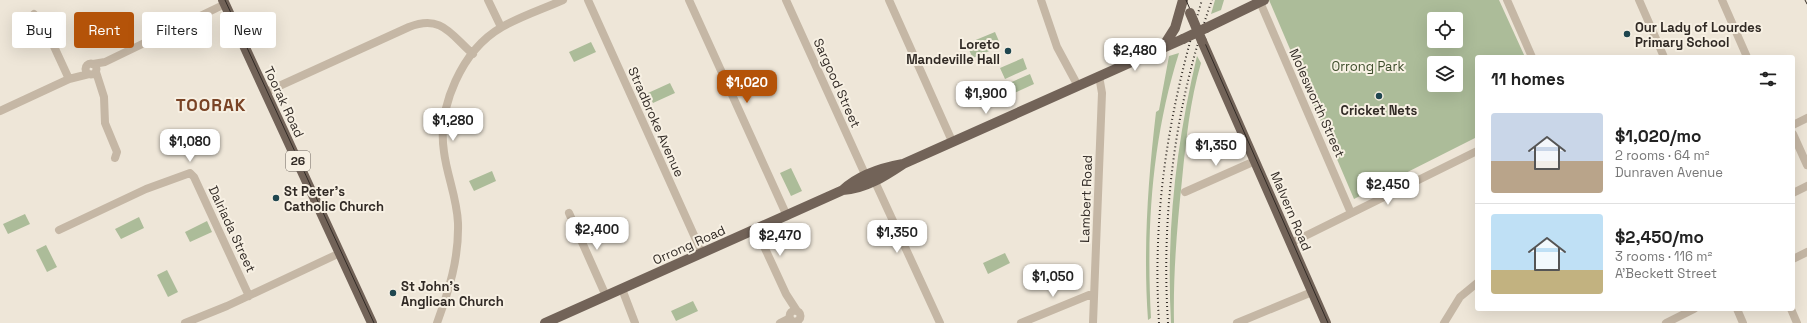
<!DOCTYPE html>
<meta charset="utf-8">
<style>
body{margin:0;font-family:"Space Grotesk",sans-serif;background:#f2f2f2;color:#222;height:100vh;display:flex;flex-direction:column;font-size:15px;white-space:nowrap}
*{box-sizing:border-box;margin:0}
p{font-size:13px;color:#767676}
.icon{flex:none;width:22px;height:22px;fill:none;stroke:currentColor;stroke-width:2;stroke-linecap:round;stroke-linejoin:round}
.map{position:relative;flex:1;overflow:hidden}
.drawer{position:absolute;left:1475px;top:55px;width:320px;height:256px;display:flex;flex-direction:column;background:#fff;border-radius:4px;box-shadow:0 4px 16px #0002}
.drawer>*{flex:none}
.hud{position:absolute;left:12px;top:12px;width:380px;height:36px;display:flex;gap:8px}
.fabs{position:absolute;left:1427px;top:12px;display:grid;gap:8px}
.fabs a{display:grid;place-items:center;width:36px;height:36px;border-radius:4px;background:#fff;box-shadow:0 4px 16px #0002;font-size:20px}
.price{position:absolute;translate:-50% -34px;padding:0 9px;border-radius:8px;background:#fff;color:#222;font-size:13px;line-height:26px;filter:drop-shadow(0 1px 2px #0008)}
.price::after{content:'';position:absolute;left:50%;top:24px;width:12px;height:9px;margin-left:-6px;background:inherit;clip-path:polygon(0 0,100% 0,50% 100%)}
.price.active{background:#b45309;color:#fff}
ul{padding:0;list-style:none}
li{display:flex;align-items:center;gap:12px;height:100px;padding:0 16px}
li+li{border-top:1px solid #e0e0e0}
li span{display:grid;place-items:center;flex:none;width:112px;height:80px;border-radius:4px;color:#555}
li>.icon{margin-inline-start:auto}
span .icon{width:48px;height:48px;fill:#fffc;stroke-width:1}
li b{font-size:17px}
h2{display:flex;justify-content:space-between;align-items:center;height:48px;padding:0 16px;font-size:17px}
.chip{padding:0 14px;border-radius:4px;background:#fff;box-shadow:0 4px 16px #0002;font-size:14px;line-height:36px}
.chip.active{background:#b45309;color:#fff}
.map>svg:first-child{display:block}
.green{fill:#acbc99;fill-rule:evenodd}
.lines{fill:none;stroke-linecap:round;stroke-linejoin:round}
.minor{stroke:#c5b7a5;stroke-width:8}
.major{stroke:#726358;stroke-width:10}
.tram{stroke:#312a25;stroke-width:1}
.rail{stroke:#312a25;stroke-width:2;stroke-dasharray:1 3;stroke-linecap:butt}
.major-bridge{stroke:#726358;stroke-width:10}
.poi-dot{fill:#1f464f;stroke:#f7f0e3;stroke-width:1.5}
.labels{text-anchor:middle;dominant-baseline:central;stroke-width:4;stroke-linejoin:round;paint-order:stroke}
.shield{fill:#f7f0e3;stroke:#6c655e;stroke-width:1}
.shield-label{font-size:12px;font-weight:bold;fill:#312a25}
.poi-label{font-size:13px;font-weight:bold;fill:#312a25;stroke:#f7f0e3;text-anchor:start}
.park-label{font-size:13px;fill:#3d4d2b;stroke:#f7f0e3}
.street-label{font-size:13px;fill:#312a25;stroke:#f7f0e3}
.district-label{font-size:17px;font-weight:bold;letter-spacing:1px;fill:#794325;stroke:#f7f0e3}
</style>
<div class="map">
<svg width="1807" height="323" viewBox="0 0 1807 323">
<rect width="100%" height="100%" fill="#eee6d8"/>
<path class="green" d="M1215 0H1224L1221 10 1211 14Z
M1269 0H1499L1525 57H1477V137L1354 199ZM1434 19H1456V41H1434ZM1434 63H1456V85H1434Z
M995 32 1001 46 973 58 966 44Z
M591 42 596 52 574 62 569 52Z
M1179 53C1152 138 1146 229 1151 318L1148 320C1143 250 1148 180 1156 112L1159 110 1169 56Z
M1197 56 1201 63C1190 101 1186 140 1182 180 1177 227 1173 275 1174 323H1171C1166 232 1176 144 1197 56Z
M1023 58 1027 69 1005 79 1000 68Z
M1030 74 1034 84 1012 94 1007 84Z
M670 83 675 93 653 103 648 93Z
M791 168 802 191 791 196 780 173Z
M492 171 496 181 474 191 469 181Z
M25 214 30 224 8 234 3 224Z
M139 217 144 228 121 239 115 229Z
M207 221 212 232 190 242 185 232Z
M46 245 57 267 47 272 36 250Z
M1005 253 1010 263 988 274 983 263Z
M167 270 178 292 168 297 157 275Z
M693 301 698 311 676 321 671 311Z"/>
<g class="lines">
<path class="minor" d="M488 0 501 27
M588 0 702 253
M689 0 787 216
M786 0 864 172 876 184 940 323
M889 0 952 141
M1041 0 1057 47 1078 86
M1507 0 1532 57
M1639 0 1664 57
M1722 0 1747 57
M1260 2 1351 213
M34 14 45 27 69 79
M85.5 69a5.5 5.5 0 1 1 11 0a5.5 5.5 0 1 1-11 0Z
M93 64 105 62 225 4
M96 72 104 97 105 123 117 152 115 158
M266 92 409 27C442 14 451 35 473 54
M0 111 69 79 89 74
M1793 125 1807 118
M1793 134 1807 165
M1185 192 1255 161
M1793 193 1807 186
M569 213 606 296
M756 229 786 294 797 311
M59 230 146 189 190 173 194 177 249 296
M1291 243 1477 151
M1793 259 1807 252
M622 289 635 323
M1737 309 1743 323
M1791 309 1797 323
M789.5 316a5.5 5.5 0 1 1 11 0a5.5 5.5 0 1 1-11 0Z
M185 323 227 306 340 253
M437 323C449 290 459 259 458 223 457 198 447 176 444 152 437 107 462 50 502 27 521 16 543 9 563 0
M780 323 790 318
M1021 323 1094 293
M1093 323 1102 93 1099 76
M1237 323 1312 292
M1444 323 1460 297 1477 283
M1666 323 1694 309"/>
<path class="major" d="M223 0 372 323
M1206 28 1264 0
M1202 41 1326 323
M1163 47 1175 28 1183 0
M843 190C865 189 885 176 903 164L1183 39
M545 323 843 190C859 175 881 168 903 164"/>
<path class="tram" d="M225 0 374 323
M1186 0 1328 323
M1805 0 1807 4"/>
<path class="rail" d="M1159 323C1152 209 1169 109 1202 0
M1168 323C1161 214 1175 103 1212 0"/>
<path class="major-bridge" d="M1190 13 1202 41
M1183 39 1206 28"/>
</g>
<g class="poi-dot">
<circle cx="1627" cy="34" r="4"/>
<circle cx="1008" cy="51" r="4"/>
<circle cx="1379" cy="96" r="4"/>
<circle cx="276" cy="198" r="4"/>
<circle cx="393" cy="293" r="4"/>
</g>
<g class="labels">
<rect class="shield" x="286" y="151" width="24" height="20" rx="3"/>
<g class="shield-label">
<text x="298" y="161">26</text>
</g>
<g class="poi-label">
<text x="1635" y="27">Our Lady of Lourdes<tspan x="1635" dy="15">Primary School</tspan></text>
<text x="1000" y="44" text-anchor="end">Loreto<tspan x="1000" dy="15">Mandeville Hall</tspan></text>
<text x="1379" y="110" text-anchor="middle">Cricket Nets</text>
<text x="284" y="191">St Peter's<tspan x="284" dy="15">Catholic Church</tspan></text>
<text x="401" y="286">St John's<tspan x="401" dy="15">Anglican Church</tspan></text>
</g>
<g class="park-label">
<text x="1368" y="66">Orrong Park</text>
</g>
<g class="street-label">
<text transform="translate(837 83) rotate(66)">Sargood Street</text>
<text transform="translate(284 102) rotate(65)">Toorak Road</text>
<text transform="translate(1317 103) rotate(66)">Molesworth Street</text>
<text transform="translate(656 122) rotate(66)">Stradbroke Avenue</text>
<text transform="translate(1086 199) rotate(-88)">Lambert Road</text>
<text transform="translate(1291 211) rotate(67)">Malvern Road</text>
<text transform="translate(232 229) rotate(65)">Dalriada Street</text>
<text transform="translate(689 245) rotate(-24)">Orrong Road</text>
</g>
<g class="district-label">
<text x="211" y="105">TOORAK</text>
</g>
</g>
</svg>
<div class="fabs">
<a><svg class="icon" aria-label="locate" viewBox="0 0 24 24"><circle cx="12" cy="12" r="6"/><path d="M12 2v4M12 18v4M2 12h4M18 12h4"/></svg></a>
<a><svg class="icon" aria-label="layers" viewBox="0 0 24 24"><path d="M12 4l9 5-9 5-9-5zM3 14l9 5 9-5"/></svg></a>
</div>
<b class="price" style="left:1135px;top:72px">$2,480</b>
<b class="price active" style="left:747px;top:104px">$1,020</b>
<b class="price" style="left:986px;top:115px">$1,900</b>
<b class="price" style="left:453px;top:142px">$1,280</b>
<b class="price" style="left:190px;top:163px">$1,080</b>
<b class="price" style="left:1216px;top:167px">$1,350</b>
<b class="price" style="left:1388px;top:206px">$2,450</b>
<b class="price" style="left:597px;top:251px">$2,400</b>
<b class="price" style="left:897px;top:254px">$1,350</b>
<b class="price" style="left:780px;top:257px">$2,470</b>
<b class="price" style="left:1053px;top:298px">$1,050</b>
<div class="hud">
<a class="chip">Buy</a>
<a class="chip active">Rent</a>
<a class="chip">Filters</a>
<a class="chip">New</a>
</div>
<section class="drawer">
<h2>11 homes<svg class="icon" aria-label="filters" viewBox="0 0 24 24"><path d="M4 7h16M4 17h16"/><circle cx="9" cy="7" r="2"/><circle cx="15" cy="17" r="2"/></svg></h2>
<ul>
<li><span style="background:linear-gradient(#c9d6e8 60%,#b9a48a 0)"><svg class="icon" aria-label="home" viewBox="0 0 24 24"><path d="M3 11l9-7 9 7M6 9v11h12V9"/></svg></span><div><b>$1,020/mo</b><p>2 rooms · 64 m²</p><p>Dunraven Avenue</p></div></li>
<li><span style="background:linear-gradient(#bfe0f5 70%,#c2b280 0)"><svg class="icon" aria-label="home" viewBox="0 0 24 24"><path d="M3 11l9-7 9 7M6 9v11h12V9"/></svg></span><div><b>$2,450/mo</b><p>3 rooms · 116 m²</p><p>A'Beckett Street</p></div></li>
</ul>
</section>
</div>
